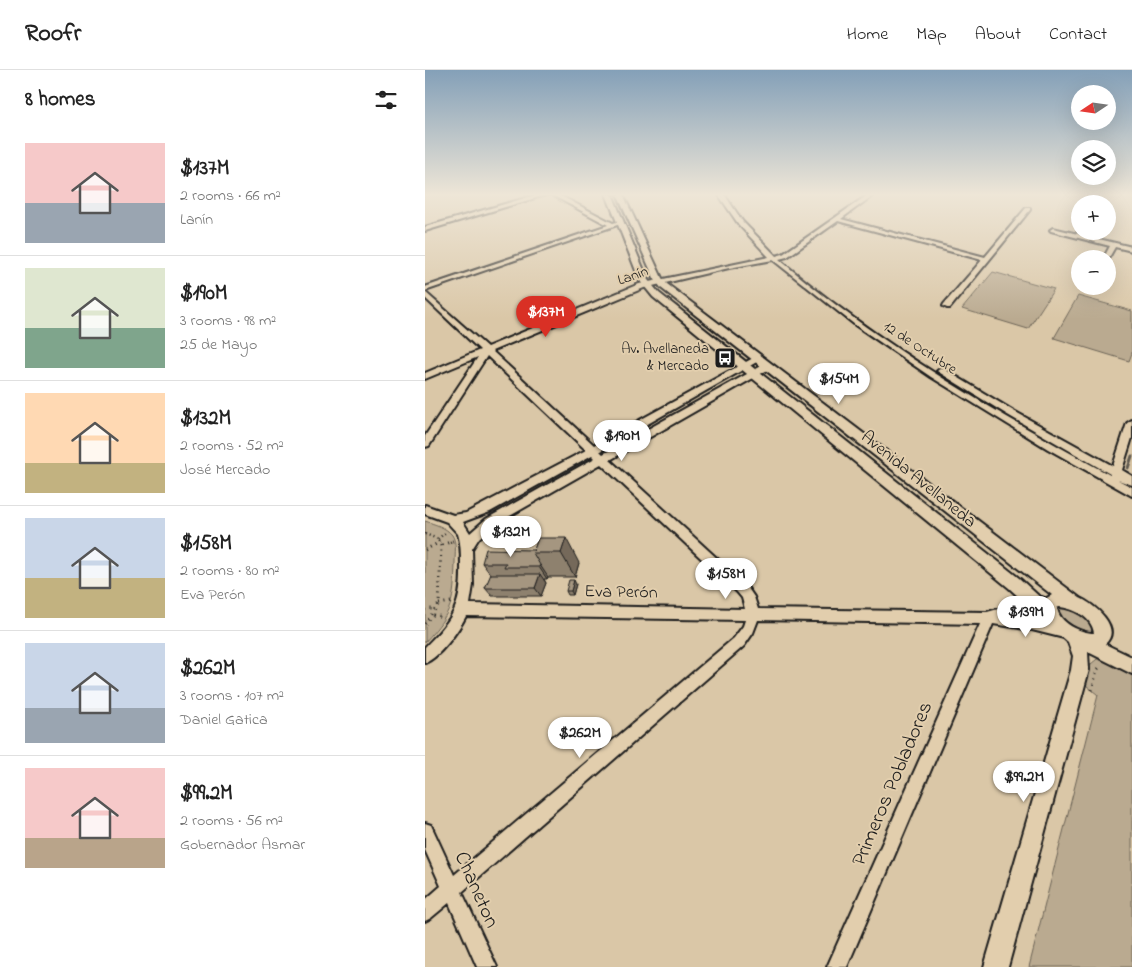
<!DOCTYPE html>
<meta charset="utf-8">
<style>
body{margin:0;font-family:"Indie Flower",sans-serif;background:#f6f6f6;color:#222;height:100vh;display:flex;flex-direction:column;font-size:19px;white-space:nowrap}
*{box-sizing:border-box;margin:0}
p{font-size:16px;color:#767676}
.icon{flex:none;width:28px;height:28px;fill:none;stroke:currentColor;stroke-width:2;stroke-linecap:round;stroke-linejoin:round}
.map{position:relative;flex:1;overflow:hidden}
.sheet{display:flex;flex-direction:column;background:#fff;width:425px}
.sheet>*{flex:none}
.needle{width:32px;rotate:257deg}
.fabs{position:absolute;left:646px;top:15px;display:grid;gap:10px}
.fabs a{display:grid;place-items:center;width:45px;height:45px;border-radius:50%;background:#fff;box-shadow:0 5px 20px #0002;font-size:25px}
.price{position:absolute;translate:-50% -42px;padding:0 11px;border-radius:18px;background:#fff;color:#222;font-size:16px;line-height:32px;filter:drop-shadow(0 1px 2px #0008)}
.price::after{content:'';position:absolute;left:50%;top:30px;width:15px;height:11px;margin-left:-8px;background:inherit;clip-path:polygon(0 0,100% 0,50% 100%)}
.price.current{background:#d93025;color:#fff}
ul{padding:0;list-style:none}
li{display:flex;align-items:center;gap:15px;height:125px;padding:0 25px}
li+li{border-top:1px solid #e0e0e0}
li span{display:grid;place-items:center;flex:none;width:140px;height:100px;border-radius:0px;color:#555}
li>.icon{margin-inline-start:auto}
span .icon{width:60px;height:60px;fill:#fffc;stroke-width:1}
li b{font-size:21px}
h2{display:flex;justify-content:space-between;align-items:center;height:60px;padding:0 25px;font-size:21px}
header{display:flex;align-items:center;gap:30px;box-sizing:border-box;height:70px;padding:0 25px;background:#fff;border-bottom:1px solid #e0e0e0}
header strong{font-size:24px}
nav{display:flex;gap:28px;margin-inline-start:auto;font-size:18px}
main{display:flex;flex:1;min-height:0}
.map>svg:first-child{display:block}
.green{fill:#baaa90;stroke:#6b6356}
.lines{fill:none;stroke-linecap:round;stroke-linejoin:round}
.stream{stroke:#615a4f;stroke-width:3}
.minor-casing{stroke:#1c1c1c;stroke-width:4}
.tertiary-casing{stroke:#1c1c1c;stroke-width:4}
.path-far1{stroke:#1c1c1c;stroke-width:2.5;stroke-dasharray:1 3;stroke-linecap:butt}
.path{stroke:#1c1c1c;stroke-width:3;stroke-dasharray:1 4.5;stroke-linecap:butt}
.minor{fill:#e2cead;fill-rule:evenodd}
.tertiary{fill:#e2cead;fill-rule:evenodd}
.wall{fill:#8e816e;stroke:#1c1c1c}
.shaded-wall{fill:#74695a;stroke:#1c1c1c}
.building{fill:#a59680;stroke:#1c1c1c}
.labels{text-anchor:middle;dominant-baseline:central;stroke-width:4;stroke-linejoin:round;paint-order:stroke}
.far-street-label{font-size:15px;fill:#1c1c1c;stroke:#e2cead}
.far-poi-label{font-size:15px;fill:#1c1c1c;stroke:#e2cead;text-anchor:end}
.street-label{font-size:18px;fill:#1c1c1c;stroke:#e2cead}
.near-street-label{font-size:21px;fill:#1c1c1c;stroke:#e2cead}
</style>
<header>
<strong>Roofr</strong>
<nav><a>Home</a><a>Map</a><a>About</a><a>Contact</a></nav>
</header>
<main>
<section class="sheet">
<h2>8 homes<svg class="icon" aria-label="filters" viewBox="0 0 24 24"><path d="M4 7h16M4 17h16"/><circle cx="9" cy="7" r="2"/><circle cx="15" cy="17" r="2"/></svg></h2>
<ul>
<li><span style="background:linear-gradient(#f6c9c9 60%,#9aa5b1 0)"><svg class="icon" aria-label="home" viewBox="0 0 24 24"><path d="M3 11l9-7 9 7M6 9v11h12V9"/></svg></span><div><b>$137M</b><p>2 rooms · 66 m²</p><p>Lanín</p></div></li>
<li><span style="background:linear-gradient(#dfe7d0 60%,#7fa58c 0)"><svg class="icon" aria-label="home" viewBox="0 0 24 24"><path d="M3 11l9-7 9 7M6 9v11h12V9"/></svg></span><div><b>$190M</b><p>3 rooms · 98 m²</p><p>25 de Mayo</p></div></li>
<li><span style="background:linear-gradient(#ffd9b3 70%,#c2b280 0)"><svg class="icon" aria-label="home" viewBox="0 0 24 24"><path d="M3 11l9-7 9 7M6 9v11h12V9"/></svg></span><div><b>$132M</b><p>2 rooms · 52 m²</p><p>José Mercado</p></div></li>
<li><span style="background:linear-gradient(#c9d6e8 60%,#c2b280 0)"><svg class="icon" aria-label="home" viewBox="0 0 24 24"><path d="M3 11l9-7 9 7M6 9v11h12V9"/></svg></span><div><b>$158M</b><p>2 rooms · 80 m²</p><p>Eva Perón</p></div></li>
<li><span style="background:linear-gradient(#c9d6e8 65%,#9aa5b1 0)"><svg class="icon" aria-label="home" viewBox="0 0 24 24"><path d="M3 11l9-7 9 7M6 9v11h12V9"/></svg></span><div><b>$262M</b><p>3 rooms · 107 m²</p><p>Daniel Gatica</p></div></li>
<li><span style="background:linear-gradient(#f6c9c9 70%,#b9a48a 0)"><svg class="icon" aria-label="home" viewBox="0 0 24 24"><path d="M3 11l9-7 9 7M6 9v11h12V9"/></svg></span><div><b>$99.2M</b><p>2 rooms · 56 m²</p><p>Gobernador Asmar</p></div></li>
</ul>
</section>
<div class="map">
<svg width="707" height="897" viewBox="0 0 707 897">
<rect width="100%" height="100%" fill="#dac7a7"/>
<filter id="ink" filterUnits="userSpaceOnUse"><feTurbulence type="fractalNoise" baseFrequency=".02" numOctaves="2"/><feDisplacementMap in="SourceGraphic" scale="10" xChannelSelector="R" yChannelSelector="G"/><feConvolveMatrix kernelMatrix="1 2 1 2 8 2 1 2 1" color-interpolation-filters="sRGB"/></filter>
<g filter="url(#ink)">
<path class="green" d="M568 202 629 219 603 259 537 239Z
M653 226 707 241V283L704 291 629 268Z
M0 451C9 454 21 457 27 465 32 472 30 483 30 492 29 532 28 541 0 572Z
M636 536 660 543 672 564 646 560 630 540Z
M672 589 681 590 707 604V897H604L673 625 661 615 666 594Z"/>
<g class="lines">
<path class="stream" d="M703 398 707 386"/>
<g class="minor-casing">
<path id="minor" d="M125 124H132L188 153 195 151 198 153 0 221V217L183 155Z
M293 124H299L318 152 351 186 358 184 444 124H450L416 149 560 187 601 138H605V140L525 238H522L518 236 519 234 557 190 413 151 362 187 354 189C454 275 570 342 685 405V404L581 344 512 301 516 298 519 299 587 340 688 396 702 353 707 350V368L697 400 707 406V415L693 410 707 417V426L623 379 506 307 430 255 348 190 304 198 219 218 67 281 169 375 330 287 333 286 337 289 175 381 178 384 340 294H346V298L185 390 320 514 329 527 333 539 562 542 617 527 622 529 623 533 622 537 591 546 643 557 648 559 650 563 648 567 643 569 607 560 568 554 422 897H402L555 554 333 550 328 563 319 576 37 822 72 897H52L24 833 6 848 0 851V830L16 816 0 780V753L6 755 29 805 309 568 318 556 320 550 41 546C34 560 14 588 0 593V577C28 549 37 536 36 495 36 484 36 474 33 464L22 452 0 444V435L28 445 41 443 161 380 62 286 4 376 0 377V366L53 287 0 309V303L55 280 0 228V222L62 277 214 214 344 187 314 155ZM167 385 170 388 61 449 45 463 38 452 65 442ZM176 394 312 522 317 528 320 539 45 534 48 515 47 479 54 468 69 455Z
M628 158 707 177V181L690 177 682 191V189H678L685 176 626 161 625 160Z"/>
</g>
<g class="tertiary-casing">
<path id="tertiary" d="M114 124H124L0 161V157Z
M181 124H187L223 210 234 223 594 508 618 530 627 525 236 218 229 208 192 124H198L237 208 242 214 655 528C669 534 698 558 680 574L707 587V604L663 582 664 600 583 897H559L646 600 648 586 643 572 584 518 228 227 215 211ZM634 537C648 538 667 547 669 563 656 563 634 553 632 538Z"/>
</g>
<path class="path-far1" d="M0 464 13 469 14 472
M13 469 22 461
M25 472 28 471"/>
<path class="path" d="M17 475 28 471
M0 480 15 472
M14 534 26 532
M0 539H11
M8 545 19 547
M0 554 14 534 16 476 14 471
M667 620 672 600 676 596"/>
<use href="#minor" class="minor"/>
<use href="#tertiary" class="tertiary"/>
</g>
<path class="wall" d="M113 468 154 493 150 507H123L122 509H119L121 513 116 526H67L60 518 66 505 57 493 109 480Z
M151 514 148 525H143L141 521Z"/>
<path class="shaded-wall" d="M141 468 154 493 150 507 136 483Z
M115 495 123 507 122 509 114 497Z
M115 504 121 513 116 526 110 518Z
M149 510 151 514 148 525 146 521Z"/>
<path class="building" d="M113 468H141L136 483H108Z
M61 479 109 480 108 483 115 495 114 497H79L81 493H57Z
M66 504H115L110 518H60Z
M144 510H149L146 521H141Z"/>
</g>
<linearGradient id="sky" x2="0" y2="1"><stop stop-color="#84a0b8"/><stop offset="0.5" stop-color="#eee6d7"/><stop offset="1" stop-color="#eee6d7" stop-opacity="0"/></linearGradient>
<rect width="707" height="249" fill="url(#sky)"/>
<defs>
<g id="bus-square" transform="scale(1.125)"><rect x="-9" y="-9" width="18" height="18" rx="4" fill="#1c1c1c" stroke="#e2cead"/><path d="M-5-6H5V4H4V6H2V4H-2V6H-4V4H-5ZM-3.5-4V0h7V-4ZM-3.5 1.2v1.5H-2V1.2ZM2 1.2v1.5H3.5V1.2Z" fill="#fff"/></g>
</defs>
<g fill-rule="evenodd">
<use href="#bus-square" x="300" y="288"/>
</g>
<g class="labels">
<g class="far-street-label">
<text transform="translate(208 206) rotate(-19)">Lanín</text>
<text transform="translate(495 278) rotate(33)">12 de Octubre</text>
</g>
<g class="far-poi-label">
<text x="284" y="279">Av. Avellaneda<tspan x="284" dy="17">&amp; Mercado</tspan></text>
</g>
<g class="street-label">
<text transform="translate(493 410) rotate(39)">Avenida Avellaneda</text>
<text transform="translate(196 523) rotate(1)">Eva Perón</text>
</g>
<g class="near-street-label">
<text transform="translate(468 714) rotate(-67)">Primeros Pobladores</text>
<text transform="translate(51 820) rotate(66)">Chaneton</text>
</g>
</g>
</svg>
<div class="fabs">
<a><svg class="needle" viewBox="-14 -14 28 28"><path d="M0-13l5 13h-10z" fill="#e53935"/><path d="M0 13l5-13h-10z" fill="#767676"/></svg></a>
<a><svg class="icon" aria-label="layers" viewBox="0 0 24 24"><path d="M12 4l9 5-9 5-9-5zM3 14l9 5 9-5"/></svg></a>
<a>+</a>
<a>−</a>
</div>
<b class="price current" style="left:121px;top:268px">$137M</b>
<b class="price" style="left:414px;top:335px">$154M</b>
<b class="price" style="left:197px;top:392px">$190M</b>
<b class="price" style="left:86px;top:488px">$132M</b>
<b class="price" style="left:301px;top:530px">$158M</b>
<b class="price" style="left:601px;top:568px">$139M</b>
<b class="price" style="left:155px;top:689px">$262M</b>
<b class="price" style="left:599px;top:733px">$99.2M</b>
</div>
</main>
